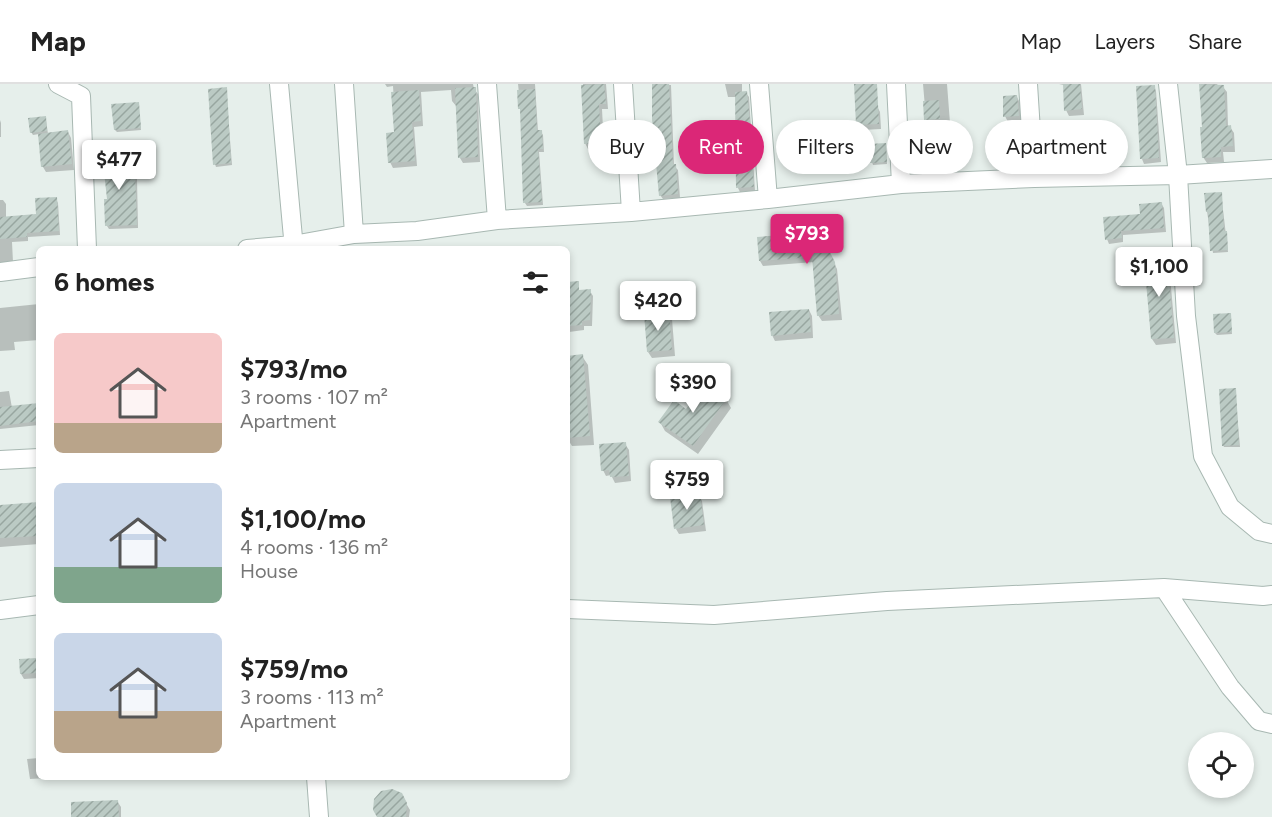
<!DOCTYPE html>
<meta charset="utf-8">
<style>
body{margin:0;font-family:Figtree,sans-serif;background:#f6f6f6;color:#222;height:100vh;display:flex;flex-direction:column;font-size:22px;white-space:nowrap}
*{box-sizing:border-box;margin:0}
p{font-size:20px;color:#767676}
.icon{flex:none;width:33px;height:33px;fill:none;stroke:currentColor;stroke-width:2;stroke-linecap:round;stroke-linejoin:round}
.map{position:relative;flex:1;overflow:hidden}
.side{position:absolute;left:36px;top:162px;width:534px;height:534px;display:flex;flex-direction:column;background:#fff;border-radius:9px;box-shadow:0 3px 9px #0003}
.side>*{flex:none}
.guide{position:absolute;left:588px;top:36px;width:570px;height:54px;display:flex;gap:12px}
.controls{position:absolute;left:1188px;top:648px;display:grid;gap:12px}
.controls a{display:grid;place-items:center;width:66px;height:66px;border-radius:50%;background:#fff;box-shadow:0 3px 9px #0003;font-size:30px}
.price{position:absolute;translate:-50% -51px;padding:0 14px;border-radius:6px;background:#fff;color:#222;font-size:20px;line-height:39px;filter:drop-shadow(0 2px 3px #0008)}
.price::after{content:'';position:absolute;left:50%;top:36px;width:18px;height:14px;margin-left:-9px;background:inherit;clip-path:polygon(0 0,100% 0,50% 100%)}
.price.selected{background:#db2777;color:#fff}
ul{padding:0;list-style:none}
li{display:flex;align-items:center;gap:18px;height:150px;padding:0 18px}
li span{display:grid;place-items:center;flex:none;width:168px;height:120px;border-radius:9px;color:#555}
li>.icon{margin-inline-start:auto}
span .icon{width:72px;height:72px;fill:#fffc;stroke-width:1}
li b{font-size:26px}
h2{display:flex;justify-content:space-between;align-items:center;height:72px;padding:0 18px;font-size:26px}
.chip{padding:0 21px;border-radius:27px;background:#fff;box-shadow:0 3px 9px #0003;font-size:21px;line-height:54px}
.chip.selected{background:#db2777;color:#fff}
header{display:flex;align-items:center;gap:36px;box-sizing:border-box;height:84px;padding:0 30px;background:#fff;border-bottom:2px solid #e0e0e0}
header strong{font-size:28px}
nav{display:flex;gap:33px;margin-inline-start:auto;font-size:21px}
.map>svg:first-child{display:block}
.shadow{fill:#0003}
.building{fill:url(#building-hatch)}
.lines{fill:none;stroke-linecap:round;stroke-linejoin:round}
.minor-casing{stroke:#a8b8b2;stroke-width:20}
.minor{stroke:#fff;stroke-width:18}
</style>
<header>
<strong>Map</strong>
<nav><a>Map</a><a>Layers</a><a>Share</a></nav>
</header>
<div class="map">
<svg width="1272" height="733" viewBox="0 0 1272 733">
<defs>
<pattern id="building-hatch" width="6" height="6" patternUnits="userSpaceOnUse" patternTransform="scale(1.5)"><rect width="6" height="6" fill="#bbcac4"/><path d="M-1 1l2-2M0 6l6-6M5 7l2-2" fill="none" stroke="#98a6a0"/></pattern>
</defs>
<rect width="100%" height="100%" fill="#e6efeb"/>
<path class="shadow" d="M385 0H473L474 5 478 10 480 78 463 79 460 74 457 23 452 17 451 6 421 8 423 42 414 43 417 82 393 84 390 78 396 49 393 2 387 3Z
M518 0H535L538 48H541L543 51 544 68H539L543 121 527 122 525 119 521 28Z
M583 0H606L608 25H602L604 64 588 65 585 59Z
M653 0 671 1 674 82 678 86 680 114 663 115 660 111Z
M725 0H742V9H746L749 13 755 107 740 108 738 104 736 13H728Z
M923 0H949H947L950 39 929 40 926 35Z
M1059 0H1081L1084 31 1069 32 1066 26 1064 1Z
M1201 0H1217L1219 3H1223L1227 8 1228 43H1230L1234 49 1235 68H1223L1224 78 1207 79 1203 73 1204 45Z
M1154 3 1156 7 1161 78 1144 80 1142 75 1137 4Z
M226 5 232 81 216 83 215 80Z
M1017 13 1020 19 1021 37 1008 38 1005 32Z
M138 19 141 46 117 48 115 46Z
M877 22 880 28 881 45 861 46 858 40Z
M0 36 1 39V53H0Z
M46 36 48 50 68 48 71 54 74 86 46 88 43 83 39 50 33 51 31 48Z
M886 63 887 80 873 81 872 78Z
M811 65 813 84 801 85 799 82Z
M126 69 130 90H135L137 94 138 144 109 145 107 142 108 116Z
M1221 109 1228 168 1213 169 1207 127Z
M56 115 58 119 60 151 28 153V157L12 158 13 178 0 179V116H3L6 120V134L37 132Z
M1161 119 1164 124 1166 148 1123 151V158L1109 160 1107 155Z
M796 152 799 162 823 157 837 185 842 236 822 237 818 231 814 178 763 182 760 177Z
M1166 175 1169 181 1176 259 1156 261 1152 255 1146 177Z
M590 207 593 212 592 242H584V246L569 248 567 245V209Z
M39 220V256L14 258 15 266 0 267V224Z
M809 226 812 232 813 254 775 257 772 251Z
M668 229 672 235 675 272 652 274 648 268Z
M1230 231 1232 250 1217 251 1215 249Z
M582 272 588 281 594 361 572 362 567 354V273Z
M1235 306 1240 363H1224L1223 361Z
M9 307 12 324 39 321V341L0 345V308Z
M726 315 731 324 698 370 665 347 660 338Z
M625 360 629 366 631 397 615 399 611 391 606 392 603 386Z
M699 411 702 417 706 447 679 450 676 445Z
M39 419V460L0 463V422Z
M39 575V594L24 595 21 590 20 577Z
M39 674V693L47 694 30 695 27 675Z
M401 711 410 726 409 733H379Z
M117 717 121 723V733H73Z"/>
<path class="building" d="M604 0 606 20H599L601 59 584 60 581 1Z
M652 0H669L673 80H676L678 110 659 112 652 35Z
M854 0H877L879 40 856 41Z
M1063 0H1080L1082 25 1064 27Z
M1199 0 1224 1 1226 42 1231 41 1233 62 1221 63V73L1202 74 1200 43H1202Z
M1155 1 1159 74 1140 75 1136 2Z
M227 3 231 79 213 81 208 5Z
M476 3 478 73 458 74 455 4Z
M535 5 537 46H542L543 65H538L542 118 523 119 520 25H518L517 6Z
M419 6 421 37 412 38 415 77 388 79 386 49 394 48 391 8Z
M747 7 751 48H750L754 103 736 104 735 8Z
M1017 11 1019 32 1003 33V12Z
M939 16 940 35 924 36 923 17Z
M139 18 141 44 114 46 111 20Z
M46 32 47 47 30 49 28 34Z
M68 46 72 80 41 83 38 50Z
M886 59 887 78 870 79 869 60Z
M812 63 813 82 798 83 797 64Z
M127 67 129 89H135L137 141 105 142 104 115H107L102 70Z
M1222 108 1224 147H1227L1228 166 1210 167 1208 128H1206L1204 109Z
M57 113 59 147 27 149V153L0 155V133L36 130 35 114Z
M1162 118 1164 144 1121 147 1122 154 1105 156 1103 133 1140 130 1139 120Z
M820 149 835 178 839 230 817 232 812 173 759 177 757 153 796 150 797 161Z
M1167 174 1174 254 1151 255 1144 175Z
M579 197V206L591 205 590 236 582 237V241L567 242V198Z
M809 225 811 248 771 252 769 228Z
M669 227 672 266 647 268 644 229Z
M1231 229 1232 248 1214 249 1213 230Z
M583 270 590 352 567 354V272Z
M705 298 727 314 693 362 658 338 674 316 686 325Z
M1236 304 1239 361 1222 362 1219 305Z
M39 319V337L0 342V323Z
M626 358 629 392 610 393 609 386 601 387 599 360Z
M700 409 704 441 674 445 670 413Z
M39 418V452L0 454V421Z
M37 574 38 589 20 590 19 575Z
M392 705 402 709 407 719 406 733H377L373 726 374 715 381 707Z
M118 716 119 733H71V718Z"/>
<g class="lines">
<g class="minor-casing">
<path id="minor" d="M58 0 81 12 87 165
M279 0 294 165
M344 0 354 150 417 147 497 136 631 128 768 115 901 100 1034 94 1178 91 1272 85
M487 0 497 136
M623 0 631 128
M759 0 768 115
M896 0 901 100
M1028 0 1034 94
M1168 0 1178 91 1186 232 1203 372 1230 423 1259 447 1272 450
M247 165 293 161 354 150
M0 188 39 183
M0 376 39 374
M1164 504 1230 603 1259 637 1272 640
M567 525 714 531 887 517 1164 504 1263 512 1272 511
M0 526 39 521
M316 693 319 733"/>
</g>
<use href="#minor" class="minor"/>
</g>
</svg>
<div class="controls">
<a><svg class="icon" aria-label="locate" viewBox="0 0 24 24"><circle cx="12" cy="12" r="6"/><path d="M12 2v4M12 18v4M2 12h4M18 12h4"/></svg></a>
</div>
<b class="price" style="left:119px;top:107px">$477</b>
<b class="price selected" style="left:807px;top:181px">$793</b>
<b class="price" style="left:1159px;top:214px">$1,100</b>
<b class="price" style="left:658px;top:248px">$420</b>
<b class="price" style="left:693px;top:330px">$390</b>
<b class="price" style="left:687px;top:427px">$759</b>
<div class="guide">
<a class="chip">Buy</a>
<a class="chip selected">Rent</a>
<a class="chip">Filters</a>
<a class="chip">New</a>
<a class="chip">Apartment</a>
</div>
<section class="side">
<h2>6 homes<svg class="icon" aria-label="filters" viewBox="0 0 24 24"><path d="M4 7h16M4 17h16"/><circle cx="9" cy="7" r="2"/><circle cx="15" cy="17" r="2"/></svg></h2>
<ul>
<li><span style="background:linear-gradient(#f6c9c9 75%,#b9a48a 0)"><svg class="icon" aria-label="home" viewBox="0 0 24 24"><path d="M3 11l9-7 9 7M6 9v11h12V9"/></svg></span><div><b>$793/mo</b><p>3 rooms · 107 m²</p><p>Apartment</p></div></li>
<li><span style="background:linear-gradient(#c9d6e8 70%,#7fa58c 0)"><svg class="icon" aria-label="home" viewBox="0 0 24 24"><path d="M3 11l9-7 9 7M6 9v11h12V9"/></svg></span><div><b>$1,100/mo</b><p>4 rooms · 136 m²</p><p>House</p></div></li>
<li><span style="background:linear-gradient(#c9d6e8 65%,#b9a48a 0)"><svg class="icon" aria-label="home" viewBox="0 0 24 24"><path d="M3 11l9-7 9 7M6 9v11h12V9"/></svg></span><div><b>$759/mo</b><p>3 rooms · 113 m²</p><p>Apartment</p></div></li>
</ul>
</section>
</div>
